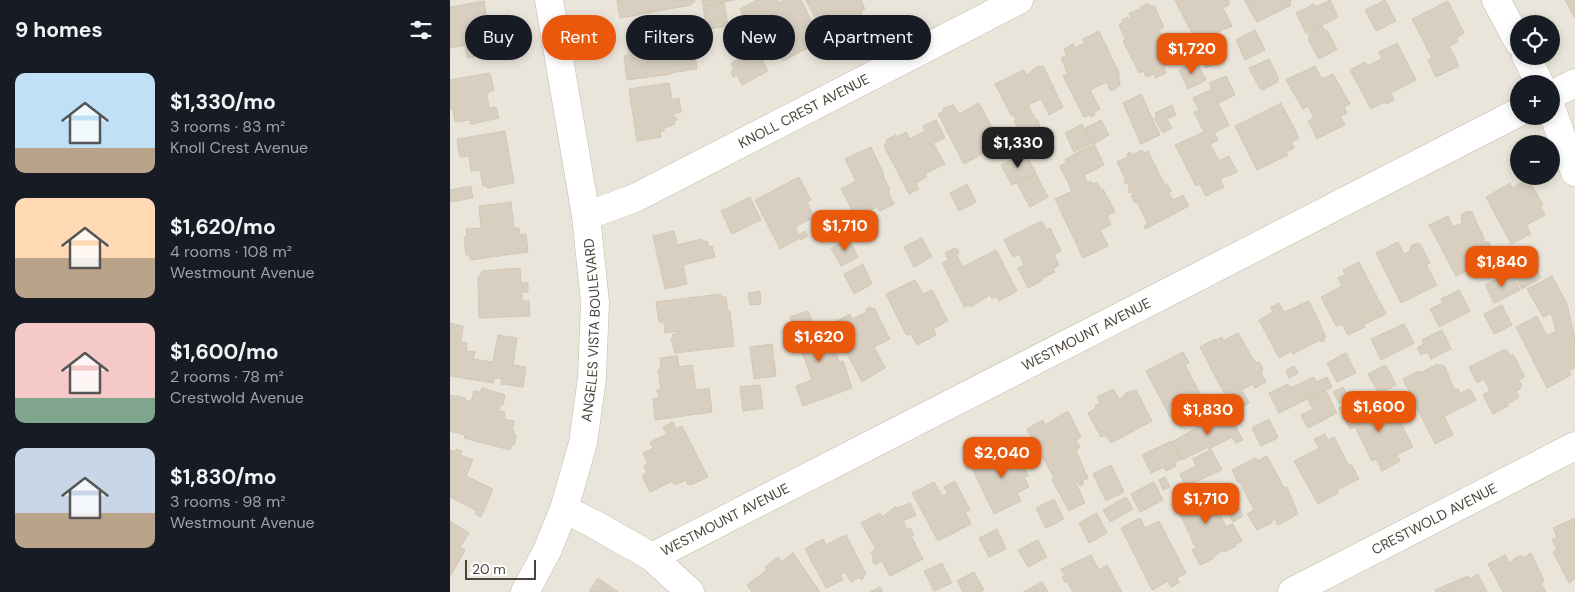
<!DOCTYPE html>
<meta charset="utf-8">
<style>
body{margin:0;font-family:"DM Sans",sans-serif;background:#20242c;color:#f1f3f6;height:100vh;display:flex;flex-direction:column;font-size:19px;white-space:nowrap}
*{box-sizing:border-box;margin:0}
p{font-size:16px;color:#9ea1a6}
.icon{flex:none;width:28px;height:28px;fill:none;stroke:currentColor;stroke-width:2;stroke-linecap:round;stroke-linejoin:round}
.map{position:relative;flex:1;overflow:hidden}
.details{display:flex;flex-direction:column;background:#171b24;width:450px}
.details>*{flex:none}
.top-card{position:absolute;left:15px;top:15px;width:475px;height:45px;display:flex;gap:10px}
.fabs{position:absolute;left:1060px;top:15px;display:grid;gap:10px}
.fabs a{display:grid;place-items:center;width:50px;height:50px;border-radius:50%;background:#171b24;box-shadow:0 2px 8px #0003;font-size:25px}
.scale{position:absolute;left:15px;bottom:12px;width:71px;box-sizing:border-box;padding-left:5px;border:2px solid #4b4439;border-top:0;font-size:14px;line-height:18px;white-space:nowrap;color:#4b4439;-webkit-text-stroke:4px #fff;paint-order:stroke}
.price{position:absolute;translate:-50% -42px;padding:0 11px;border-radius:10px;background:#ea580c;color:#fff;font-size:16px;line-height:32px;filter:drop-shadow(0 1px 2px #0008)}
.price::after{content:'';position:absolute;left:50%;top:30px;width:15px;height:11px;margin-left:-8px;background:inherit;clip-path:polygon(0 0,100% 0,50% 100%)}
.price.active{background:#222;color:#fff}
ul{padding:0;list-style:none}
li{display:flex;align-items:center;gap:15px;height:125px;padding:0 15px}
li span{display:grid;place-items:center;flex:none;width:140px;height:100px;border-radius:10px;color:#555}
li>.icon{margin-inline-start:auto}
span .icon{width:60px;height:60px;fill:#fffc;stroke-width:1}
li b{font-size:21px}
h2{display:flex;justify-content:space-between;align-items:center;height:60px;padding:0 15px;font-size:21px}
.chip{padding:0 18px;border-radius:22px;background:#171b24;box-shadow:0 2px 8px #0003;font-size:18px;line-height:45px}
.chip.active{background:#ea580c;color:#fff}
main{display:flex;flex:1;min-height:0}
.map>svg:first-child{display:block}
.residential{fill:#eae5da;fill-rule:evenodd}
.building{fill:#d8cfc1;stroke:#d3c7b4}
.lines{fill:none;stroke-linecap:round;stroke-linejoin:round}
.minor-casing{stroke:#c2bbae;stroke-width:29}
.minor{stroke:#fff;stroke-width:28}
.labels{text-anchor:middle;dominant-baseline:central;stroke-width:4;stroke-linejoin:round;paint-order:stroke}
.street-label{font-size:14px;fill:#4b4439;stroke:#fff}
</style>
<main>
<section class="details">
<h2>9 homes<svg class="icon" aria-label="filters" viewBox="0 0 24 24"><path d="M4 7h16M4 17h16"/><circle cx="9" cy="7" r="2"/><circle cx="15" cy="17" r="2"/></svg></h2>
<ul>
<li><span style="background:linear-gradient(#bfe0f5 75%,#b9a48a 0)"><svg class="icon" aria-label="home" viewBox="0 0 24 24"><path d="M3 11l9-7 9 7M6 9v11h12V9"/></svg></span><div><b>$1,330/mo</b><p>3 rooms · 83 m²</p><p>Knoll Crest Avenue</p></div></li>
<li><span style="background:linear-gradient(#ffd9b3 60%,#b9a48a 0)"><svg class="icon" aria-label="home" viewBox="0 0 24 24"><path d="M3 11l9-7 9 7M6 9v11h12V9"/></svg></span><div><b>$1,620/mo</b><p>4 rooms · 108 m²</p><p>Westmount Avenue</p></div></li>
<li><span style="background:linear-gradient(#f6c9c9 75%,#7fa58c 0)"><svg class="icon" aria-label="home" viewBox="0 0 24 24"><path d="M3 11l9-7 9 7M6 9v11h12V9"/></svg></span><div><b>$1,600/mo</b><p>2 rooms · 78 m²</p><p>Crestwold Avenue</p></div></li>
<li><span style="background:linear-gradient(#c9d6e8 65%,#b9a48a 0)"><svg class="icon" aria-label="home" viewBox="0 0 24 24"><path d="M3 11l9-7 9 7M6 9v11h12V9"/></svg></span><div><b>$1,830/mo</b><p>3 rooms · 98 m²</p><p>Westmount Avenue</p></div></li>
</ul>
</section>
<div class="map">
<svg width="1125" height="592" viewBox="0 0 1125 592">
<rect width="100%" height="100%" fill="#f6f3ec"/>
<path class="residential" d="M0 0H1125V592H0ZM1069 24H1101V56H1069ZM1069 84H1101V116H1069ZM1069 144H1101V176H1069Z"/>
<path class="building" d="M167 0H244L245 2 241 3V5L170 18Z
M252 0H284L253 6Z
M307 0H328L329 3 335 0H351L368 34 367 35 371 41 333 61 328 51 315 58 304 37 302 38 300 34 303 33 290 9Z
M356 0H411L415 9 412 10V14L401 19 398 17 399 20 396 23 374 34Z
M725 0H778L780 4 773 8 782 26 763 34 768 44 765 46 772 60 756 68 742 43 746 41Z
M794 0H841L840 6 807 22Z
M880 0 888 17 856 33 846 13 864 4 866 7Z
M935 0 946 21 926 31 915 10Z
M1115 0H1125V17H1124Z
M34 1 42 54 18 58 15 47 16 45 0 48V7Z
M998 1 1014 33 1006 38 1008 42 999 46 1009 66 986 77 978 60 982 58 962 19Z
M274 3 278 26 257 29 253 7Z
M696 4 700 5 701 7 704 5 714 27 709 30 715 43 711 45 719 63 713 66 716 73 706 78 704 74 696 77 693 71 689 73 673 41 676 40 669 25 673 22 672 20 677 17 678 20 681 18 679 13 691 9 690 7Z
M872 26 875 31 877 30 887 49 869 59 858 39 860 38 858 34Z
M805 30 815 50 795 60 786 40Z
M649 31 670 75 668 76 670 83V85L664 90H660L658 86 661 85 660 83 658 85 656 82 640 90 650 109 644 112 645 115 641 117 639 115 634 117 613 76 618 74 611 58 617 55 614 49 623 44 625 48 635 43 633 39Z
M196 35V38L206 37V38L228 35 231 54 245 52 247 69 220 73 221 74 177 80 174 56 181 55V53L179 54 177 42H179V38Z
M734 39 743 56 734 61 725 44Z
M947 43 966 80 941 93 944 100 936 104 935 102 921 109 900 70 915 62 917 66 932 59 929 52Z
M307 50 318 71 292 85 287 75 283 77 281 72 284 70 281 63Z
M819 59 829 79 827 80 828 82 812 90 811 88 810 89 799 68Z
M746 61 756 80 738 89 729 70Z
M593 66 613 107 599 115 591 99 578 105 585 119 588 120 591 130 574 139 564 121 567 119 563 116 564 113 561 115 545 84 574 70 576 75 587 67Z
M865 66 872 79 883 74 900 104 894 107 897 113 890 116 895 125 867 139 858 121 864 118 858 106 853 109 836 80Z
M40 73 44 90 37 93 39 108 46 107 49 118 21 124 20 120 5 122 3 109H0V80Z
M776 76 785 95 769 103 759 83Z
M219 83 222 100 229 98 231 112 223 114 224 118 226 117 227 120 224 121 225 124 214 128V131H210L211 137 187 141 179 89Z
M761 90 779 125 764 133 768 140 760 144 769 161 779 156 787 172 770 179 774 187 756 196 750 184 746 186 725 145 754 132 744 112 749 110 743 98Z
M691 94 710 135 691 144 673 103Z
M529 103 542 128 539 129 547 146 514 164 488 114 492 112 494 108 503 105 509 114Z
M831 103 849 138 841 142 844 148 836 152 838 155 807 170 785 126Z
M722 105 726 115 717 119 722 128 713 133 704 118 707 116 705 113Z
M486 120 495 138 483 143 495 164 475 174 477 177 466 183 469 189 459 194 434 146 437 142 436 140 446 135 447 137 456 132 460 139 475 131 473 126Z
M651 120 659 135 644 144 635 128Z
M632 124 642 143 624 152 615 133Z
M55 131 64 183 37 188V186H33L30 170 21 171 19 156 11 157 9 154 7 139Z
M644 144 654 165 634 175 638 183 641 181 643 184 647 182 651 190 653 189 665 212 657 216 661 225 650 230 658 246 633 258 605 199 622 191 610 166 616 163 615 159Z
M421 147 434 174 433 175 440 190 438 191 444 204 430 211 427 207 413 214 415 218 408 221 391 189 406 181 395 159Z
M692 150 694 153 698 151 715 185 717 184 721 191 719 193 723 200 733 195 739 206 695 229 694 226 698 224 687 202 685 203 681 196 683 195 682 192 679 193 678 189 680 188 677 183 675 184 674 181 676 180 667 162 678 157 677 154 680 152 682 155Z
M575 153 586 173 562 185 551 165Z
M586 174 598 197 580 207 567 183Z
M349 177 361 200 357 202 364 217 345 227 348 235 355 231 358 236 351 240 350 238 330 249 305 200Z
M1078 179 1093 205 1090 207 1095 215 1076 225 1081 234 1061 244 1036 197 1060 183 1062 188Z
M517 184 526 202 509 211 500 193Z
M21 186 23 198 0 202V190Z
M300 197 311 220 282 234 271 211Z
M61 202 64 228H69L70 235 76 234 78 252 20 260 19 255H16L14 237 17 236 16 229 31 228 29 206Z
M1018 211 1022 212 1036 243 1038 241 1042 249 1037 251 1040 259 1006 276 979 225 998 216 1003 227 1013 223 1011 218 1012 214Z
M592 221 596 230 600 228 611 251 604 255 609 265 603 269 605 272 592 278 593 280 578 288 568 268 574 265 569 254 563 257 554 240Z
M224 231 227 245 252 239V242L257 241 259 247 262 246 265 257 233 265 237 284 215 289 203 236Z
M472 238 482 257 464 267 454 247Z
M399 239 408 257 391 266 381 248Z
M948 242 954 254 960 251 961 246 967 243 970 244 980 263 976 265 987 285 951 303 926 253Z
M505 248 506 250 508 249 509 253 506 254 513 267 546 250 567 291 549 301 546 296 542 299 540 295 520 307 519 305 514 307 492 263 498 260 495 253Z
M1082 261 1091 278 1072 289 1063 272Z
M909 262 936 314 915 324 910 314 909 315 915 327 898 335 892 324 886 326 871 297 892 286 888 278 895 275 893 270Z
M413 264 422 284 404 294 394 274Z
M70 268 71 283H78V292H72V301H79L80 316 29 318 28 277 33 271Z
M1061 272 1070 290 1044 303 1035 285Z
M1102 276 1117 304 1125 338V368L1119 371 1121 375 1097 388 1066 327 1087 316 1097 336 1106 331 1101 313 1093 317 1077 289Z
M465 280 473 294 482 290 498 321 483 329 486 335 467 345 461 334 457 335 455 333 436 294Z
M1009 290 1020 311 989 327 980 309 993 303 991 299Z
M310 291 311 304 300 305 298 293Z
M271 294V297H276L278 311H280L284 346 225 353 221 339 223 338V334L228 333 227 331 215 333 214 322H209L206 302Z
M859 301 876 337 874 339 875 340 871 342 870 340 843 354 842 351 829 358 809 320 823 312 820 308 829 303 834 312Z
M1052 305 1062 325 1044 334 1034 314Z
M420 307 421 309 424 308 440 339 424 347 435 368 412 382 394 348 398 347 385 322 400 314 402 319 417 312 416 309Z
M358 311 367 335 378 331 389 362 393 361 402 388 353 406 346 386 362 380 340 317Z
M0 323 13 326 11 342 17 343 16 351 25 352 23 359 43 362 48 335 67 338 63 365 76 367 73 387 51 384 52 379 44 378 43 383 0 376Z
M954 324 964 343 931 360 921 339Z
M992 330 1001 349 981 359 978 352 971 355 967 348 974 344 972 340Z
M788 333 805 362 810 363 813 369 811 373 816 382 805 388 802 384 792 390 799 403 784 412 750 347 765 339 766 340 772 337 773 341Z
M322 344 326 376 304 379 300 347Z
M1056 349 1060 356 1063 354 1075 377 1069 380 1072 386 1070 387V389L1066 391 1069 397 1057 404 1058 406 1043 414 1033 395 1040 391 1034 379 1027 383 1019 367Z
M733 352 739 363 735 365 751 395 748 397 751 403 720 417 696 371Z
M896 353 906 373 887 382 877 363Z
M227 356 229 367 242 365 246 390 259 388 262 412 205 420 203 399 209 398 207 390H211L208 370 211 369 210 358Z
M988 364 989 366 992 365 995 367 1004 389H1008L1010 393 1020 389 1026 400 994 416 1003 435 985 444 953 379 969 371 970 373Z
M936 365 946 385 929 394 918 374Z
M844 366 848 373 839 378 836 370Z
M864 377 866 382 877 377 882 387 829 413 819 393 838 384 840 388Z
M310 385 313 408 293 411 290 387Z
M893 387 899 398 889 403 883 392Z
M32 388 55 395 53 405H50L48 411 55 412 54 419 64 421 62 430H64V434L66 435 64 445H61L60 450 14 438 15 435 0 431V395L15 398V400L21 402 24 391 31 392Z
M663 389 669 399 675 396V393L686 390 702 421 661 443 656 435 651 437 638 413 646 408 645 406 650 403 647 397Z
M876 391 887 413 858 428 851 415 863 409 858 400Z
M905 400 912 414 929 406 931 409 941 404 963 447 947 455 950 461 932 471 926 459 922 461 905 427 900 429 889 408Z
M777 410 793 440 786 443 782 437 759 449 758 447 732 460 722 442Z
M618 411 631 437 626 440 630 447 626 451 638 478 632 481 634 484 630 486 628 482 626 484 635 503 619 511 602 480 604 478 577 429 593 420 595 425Z
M819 419 828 438 811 446 802 428Z
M223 422 226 429 232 426 258 477 241 485 240 484 238 485 236 480 225 485 222 481 200 492 192 476 197 473 194 466 198 464 193 453 203 448 200 442 217 434 213 427Z
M875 434 878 440 884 437 899 466 901 464 909 479 887 490 888 493 868 504 844 461 869 448 864 439Z
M721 441 731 459 725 462 726 466 716 471 714 467 701 473 692 455Z
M574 442 575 444 564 449 578 476 574 477 579 487 567 493 571 501 544 514 522 468 541 459 539 455 546 452 548 455Z
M7 449 12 451 10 455 23 460 16 476 43 489 31 517 25 514 27 511 0 497V450L5 452Z
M761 449 772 470 736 486 730 474 746 466 743 459Z
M817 456 834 488 837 487 848 514 828 525 825 519 821 521 822 523 807 530 797 514 804 510 790 482 788 483 782 470 806 458 808 461Z
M661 465 674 492 656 501 643 474Z
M715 477 720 487 713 490 709 480Z
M505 481 520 510 515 512 521 524 488 541 462 493 484 482 492 496 498 493 494 487Z
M704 482 713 500 690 512 681 494Z
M756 486 761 492H760L776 527 783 524 792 541 785 544 786 546 775 552 774 550 770 552 763 557 764 558 750 565 742 550 746 548 724 502Z
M676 497 683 509 660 522 653 510Z
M604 499 614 519 596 528 586 508Z
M460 503 466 515 453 521 458 530 460 528 464 535 461 536 473 559 440 576 432 561 425 565 422 560 424 559 421 552 426 549 411 523 430 513 432 517 445 507 448 508Z
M789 508 793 516 783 522 779 514Z
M647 513 657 533 639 543 629 523Z
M690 518 695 528 709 521 736 573 727 578 729 583 721 587 718 581 702 590 671 528Z
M1125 518V579L1119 583 1103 552 1107 549 1102 540 1107 537 1103 528Z
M0 521 19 533 10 547 15 550 1 575 0 574Z
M547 529 556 549 539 557 529 538Z
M396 535 416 574 413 576 414 578 411 580 410 577 401 582 395 572 391 575 393 580 376 588 355 549 373 539 376 545Z
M588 540 597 557 578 567 568 550Z
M343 553 370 592H302L297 585 317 570 315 567 328 557 332 562Z
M1081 553 1094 581 1091 583 1096 592H1053L1038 564 1055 555 1059 563 1067 557 1072 556 1073 558Z
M641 555 649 570 657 565 672 592H623L617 581 615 582 612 577 615 575 611 569Z
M492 563 502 583 484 591 474 571Z
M524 572 534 590 530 592H513L507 581Z
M1028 574 1037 592H986L985 590 1018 576 1019 579Z
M148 578 168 592H139Z
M592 582 598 592H573Z
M430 587 433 592H420Z"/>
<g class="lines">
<g class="minor-casing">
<g id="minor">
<path d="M1046 0 1069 43"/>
<path d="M1076 56 1090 84"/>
<path d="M1101 95 1125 83"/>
<path d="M1101 108 1125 172"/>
<path id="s1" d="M136 216 185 198 569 0"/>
<path d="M114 509 144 524 202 557 240 592"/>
<path id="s2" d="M202 557 1069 112"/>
<path id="s3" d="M75 592 98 549 114 509 133 443 142 378 145 302 136 216 99 0"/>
<path id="s4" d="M842 592 1125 446"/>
</g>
</g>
<use href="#minor" class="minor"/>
</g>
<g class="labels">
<g class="street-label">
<text stroke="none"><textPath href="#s1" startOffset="242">KNOLL CREST AVENUE</textPath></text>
<text stroke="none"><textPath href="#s3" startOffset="274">ANGELES VISTA BOULEVARD</textPath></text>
<text stroke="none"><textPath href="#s2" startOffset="488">WESTMOUNT AVENUE</textPath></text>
<text stroke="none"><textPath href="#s2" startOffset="82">WESTMOUNT AVENUE</textPath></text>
<text stroke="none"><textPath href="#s4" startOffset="160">CRESTWOLD AVENUE</textPath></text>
</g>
</g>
</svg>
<div class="fabs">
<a><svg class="icon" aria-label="locate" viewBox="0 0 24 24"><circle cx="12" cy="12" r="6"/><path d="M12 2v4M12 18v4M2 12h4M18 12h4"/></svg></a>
<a>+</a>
<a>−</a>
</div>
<div class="scale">20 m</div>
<b class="price" style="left:742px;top:75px">$1,720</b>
<b class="price active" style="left:568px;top:169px">$1,330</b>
<b class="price" style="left:395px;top:252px">$1,710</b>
<b class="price" style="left:1052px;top:288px">$1,840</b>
<b class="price" style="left:369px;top:363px">$1,620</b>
<b class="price" style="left:929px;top:433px">$1,600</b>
<b class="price" style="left:758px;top:436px">$1,830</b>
<b class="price" style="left:552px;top:479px">$2,040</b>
<b class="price" style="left:756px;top:525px">$1,710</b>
<div class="top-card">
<a class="chip">Buy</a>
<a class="chip active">Rent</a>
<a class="chip">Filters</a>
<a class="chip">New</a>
<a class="chip">Apartment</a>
</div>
</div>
</main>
